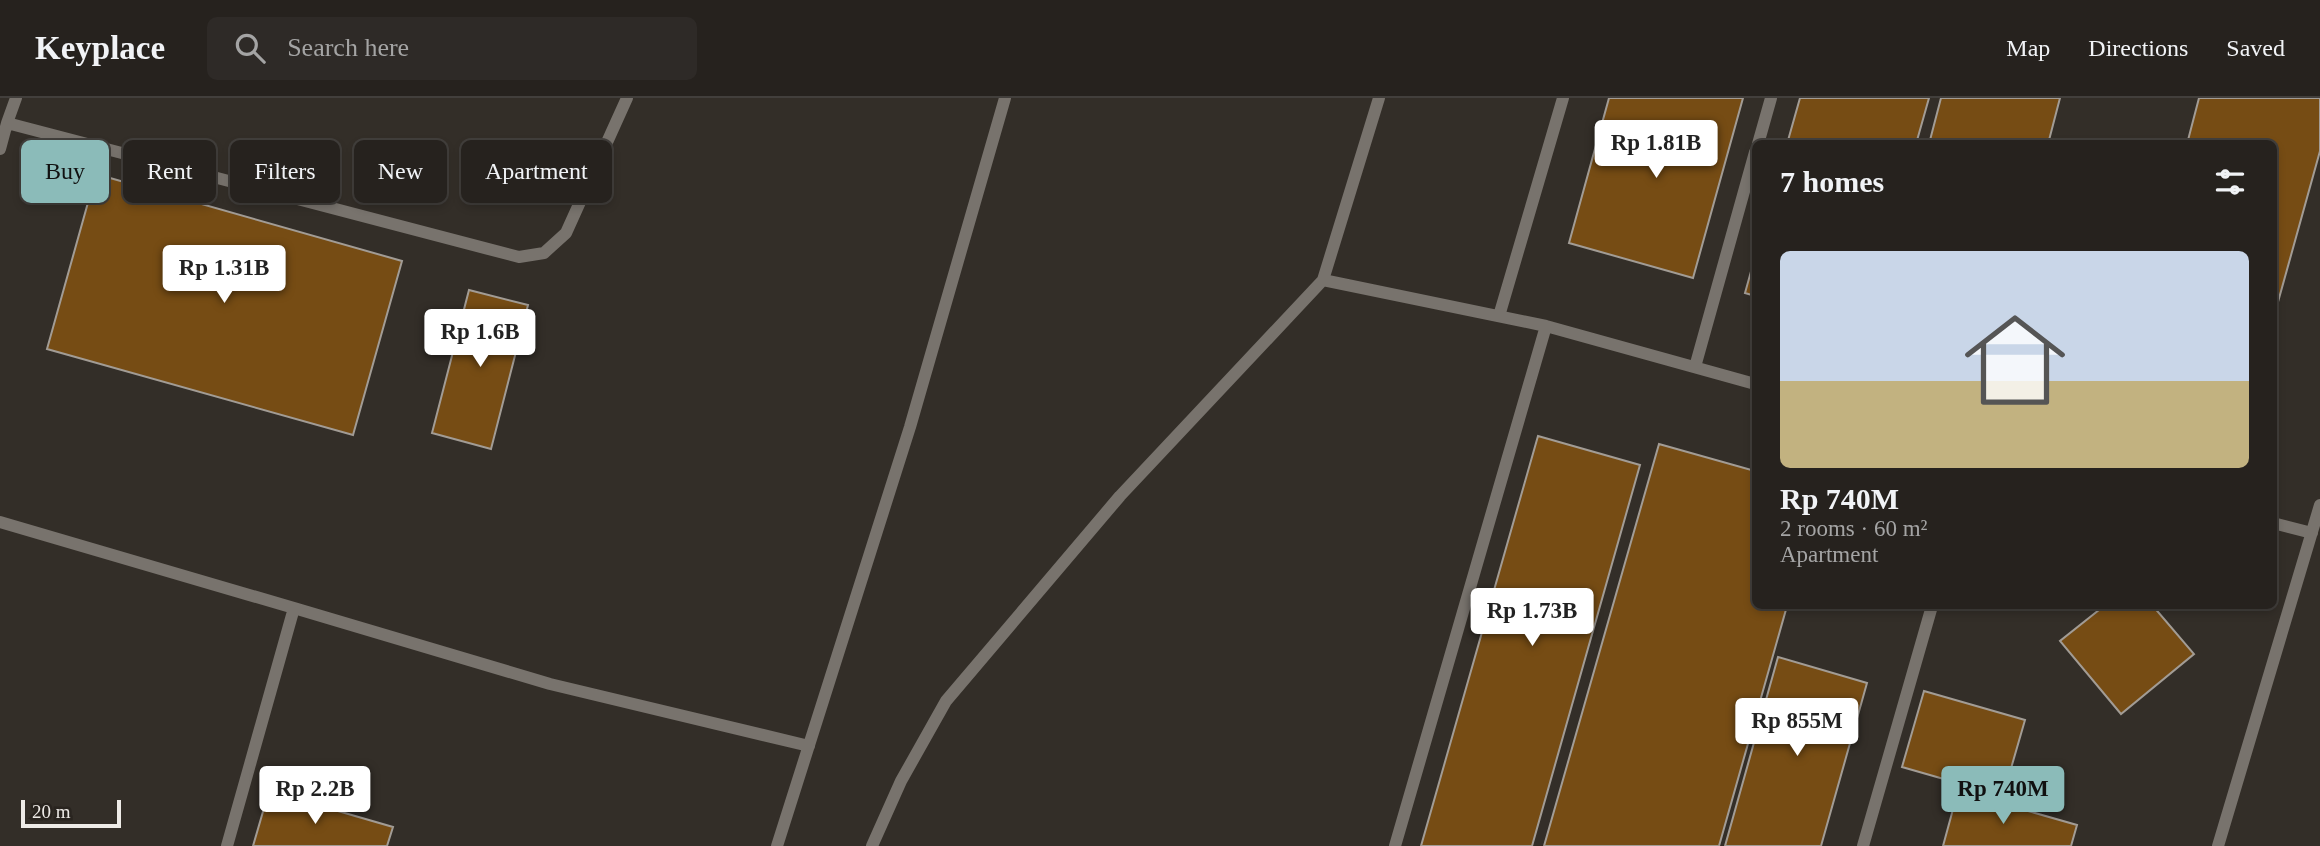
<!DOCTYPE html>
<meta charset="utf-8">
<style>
body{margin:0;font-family:"Times New Roman",serif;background:#2e2a27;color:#f1f3f6;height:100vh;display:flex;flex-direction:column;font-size:26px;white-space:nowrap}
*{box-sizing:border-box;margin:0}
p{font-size:23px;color:#a4a4a4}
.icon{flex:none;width:38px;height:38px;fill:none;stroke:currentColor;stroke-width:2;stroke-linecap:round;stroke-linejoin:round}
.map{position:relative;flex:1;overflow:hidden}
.details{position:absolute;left:1752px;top:42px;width:525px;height:469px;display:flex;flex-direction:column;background:#26221e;border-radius:10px;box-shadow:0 4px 10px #0003,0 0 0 2px #423f3c}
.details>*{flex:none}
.guide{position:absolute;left:21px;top:42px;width:665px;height:63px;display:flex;gap:14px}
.scale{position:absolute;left:21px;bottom:18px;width:100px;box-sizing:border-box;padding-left:7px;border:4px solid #eeebe7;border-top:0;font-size:19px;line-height:24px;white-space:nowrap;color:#eeebe7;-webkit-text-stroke:5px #29241f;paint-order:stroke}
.price{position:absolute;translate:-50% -60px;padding:0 16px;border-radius:7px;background:#fff;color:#222;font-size:23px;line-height:46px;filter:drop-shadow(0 2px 4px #0008)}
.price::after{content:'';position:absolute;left:50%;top:42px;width:21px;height:16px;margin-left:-10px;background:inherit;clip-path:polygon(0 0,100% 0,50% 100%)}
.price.active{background:#8bbbb9;color:#111}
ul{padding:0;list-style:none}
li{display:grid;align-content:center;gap:14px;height:371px;padding:0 28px}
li+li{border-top:2px solid #423f3c}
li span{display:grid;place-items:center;height:217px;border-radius:10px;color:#555}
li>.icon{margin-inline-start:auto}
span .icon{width:126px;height:126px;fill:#fffc;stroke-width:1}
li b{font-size:30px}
h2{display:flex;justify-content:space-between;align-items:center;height:84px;padding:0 28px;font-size:30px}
.pill{padding:0 24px;border-radius:10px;background:#26221e;box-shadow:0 4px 10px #0003,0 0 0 2px #423f3c;font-size:24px;line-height:63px}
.pill.active{background:#8bbbb9;color:#111}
header{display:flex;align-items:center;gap:42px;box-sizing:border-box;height:98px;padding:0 35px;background:#26221e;border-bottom:2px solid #423f3c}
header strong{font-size:33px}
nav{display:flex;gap:38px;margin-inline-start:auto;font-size:24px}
.search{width:490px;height:63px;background:#2e2a27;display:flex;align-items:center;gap:18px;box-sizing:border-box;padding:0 24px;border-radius:10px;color:#a4a4a4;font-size:26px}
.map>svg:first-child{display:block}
.building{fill:#764c14;stroke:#a29c95;stroke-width:2}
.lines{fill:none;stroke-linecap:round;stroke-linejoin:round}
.service{stroke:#78736d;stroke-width:12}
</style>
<header>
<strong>Keyplace</strong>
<div class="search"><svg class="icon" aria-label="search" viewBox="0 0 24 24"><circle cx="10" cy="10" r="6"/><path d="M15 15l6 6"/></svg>Search here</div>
<nav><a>Map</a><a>Directions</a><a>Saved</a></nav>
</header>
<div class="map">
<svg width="2320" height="748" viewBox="0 0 2320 748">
<rect width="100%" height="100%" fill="#332e28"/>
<path class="building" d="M1609 0H1743L1693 180 1569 145Z
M1800 0H1929L1916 46H1787Z
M1941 0H2060L2048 46H1929Z
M2199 0H2320V53L2273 222V46H2187Z
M96 76 402 163 353 337 47 251Z
M1755 159V198L1745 195Z
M469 192 528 207 491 351 432 335Z
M1538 338 1640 367 1532 748H1421Z
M1659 346 1755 373V508H1787L1719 748H1544Z
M2104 508H2153L2194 556 2121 616 2060 543Z
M1778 559 1867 585 1821 748H1725Z
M1924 593 2025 622 2003 698 1902 669Z
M269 693 393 729 387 748H253Z
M1958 693 2077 727 2071 748H1943Z"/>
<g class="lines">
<path class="service" d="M16 0 7 25 519 159 544 155 566 135 627 0
M1758 46 1771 0
M0 51 7 25
M1323 182 1379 0
M1499 218 1563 0
M1695 269 1755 54
M0 424 294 510
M2273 425 2312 435
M227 748 294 510 550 586 809 648
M777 748 910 329 1005 0
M872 748 901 683 946 603 1120 398 1323 182 1546 228 1755 286
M1395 748 1546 228
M1863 748 1932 508
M2218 748 2320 407"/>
</g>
</svg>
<div class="scale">20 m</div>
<b class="price" style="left:1656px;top:82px">Rp 1.81B</b>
<b class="price" style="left:224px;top:207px">Rp 1.31B</b>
<b class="price" style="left:480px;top:271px">Rp 1.6B</b>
<b class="price" style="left:1532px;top:550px">Rp 1.73B</b>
<b class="price" style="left:1797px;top:660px">Rp 855M</b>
<b class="price" style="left:315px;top:728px">Rp 2.2B</b>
<b class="price active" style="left:2003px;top:728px">Rp 740M</b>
<div class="guide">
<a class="pill active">Buy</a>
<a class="pill">Rent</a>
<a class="pill">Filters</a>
<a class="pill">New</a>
<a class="pill">Apartment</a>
</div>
<section class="details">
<h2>7 homes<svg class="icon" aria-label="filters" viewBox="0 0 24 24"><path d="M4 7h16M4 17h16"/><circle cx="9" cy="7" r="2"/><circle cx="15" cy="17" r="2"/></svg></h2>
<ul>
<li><span style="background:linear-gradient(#c9d6e8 60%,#c2b280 0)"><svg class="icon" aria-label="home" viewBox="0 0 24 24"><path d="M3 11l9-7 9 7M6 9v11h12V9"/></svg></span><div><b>Rp 740M</b><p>2 rooms · 60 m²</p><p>Apartment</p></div></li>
</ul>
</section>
</div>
